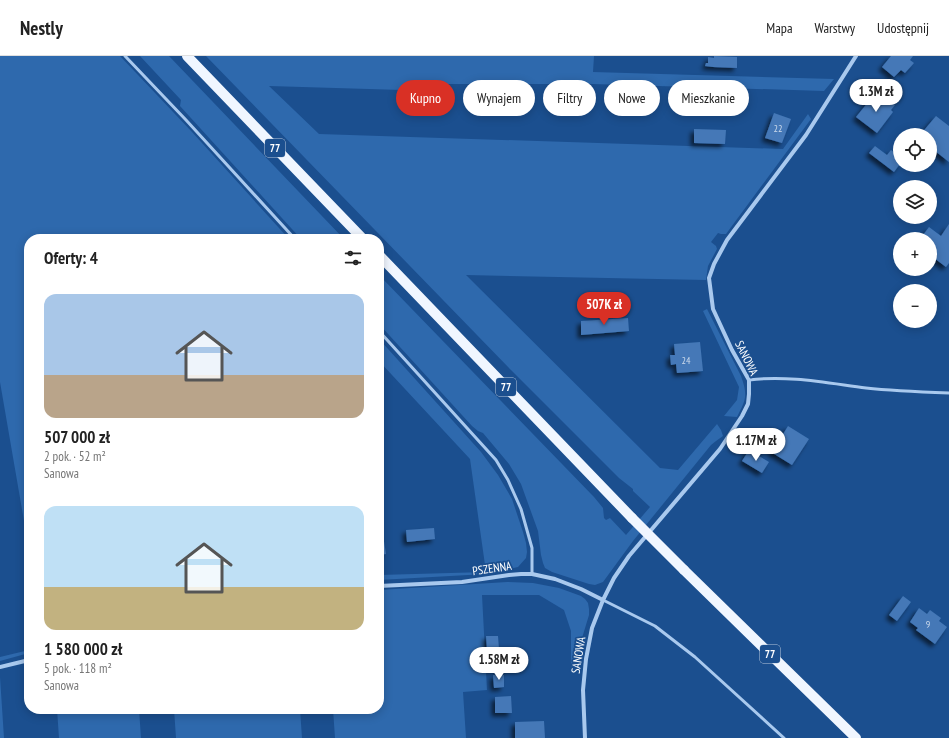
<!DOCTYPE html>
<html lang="pl">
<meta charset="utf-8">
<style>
body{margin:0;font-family:"PT Sans Narrow",sans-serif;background:#f2f2f2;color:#222;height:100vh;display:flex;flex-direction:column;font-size:15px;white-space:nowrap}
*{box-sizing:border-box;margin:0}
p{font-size:13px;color:#767676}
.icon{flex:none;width:22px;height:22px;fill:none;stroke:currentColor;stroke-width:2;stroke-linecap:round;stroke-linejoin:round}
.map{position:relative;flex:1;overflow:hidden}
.sheet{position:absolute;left:24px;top:178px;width:360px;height:480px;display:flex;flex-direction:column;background:#fff;border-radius:16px;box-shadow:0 2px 10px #0003}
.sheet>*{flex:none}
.hud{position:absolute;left:396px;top:24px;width:380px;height:36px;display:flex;gap:8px}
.fabs{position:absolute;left:893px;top:72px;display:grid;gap:8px}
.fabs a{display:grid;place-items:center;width:44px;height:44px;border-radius:50%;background:#fff;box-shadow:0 2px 10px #0003;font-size:20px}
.price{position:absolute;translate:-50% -34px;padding:0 9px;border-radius:14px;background:#fff;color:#222;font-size:13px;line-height:26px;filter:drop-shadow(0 1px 2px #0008)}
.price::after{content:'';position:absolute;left:50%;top:24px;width:12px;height:9px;margin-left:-6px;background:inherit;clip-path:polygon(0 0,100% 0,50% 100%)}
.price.current{background:#d93025;color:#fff}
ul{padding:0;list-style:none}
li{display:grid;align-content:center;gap:8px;height:212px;padding:0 20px}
li span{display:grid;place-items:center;height:124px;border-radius:12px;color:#555}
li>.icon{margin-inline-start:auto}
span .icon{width:72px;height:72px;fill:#fffc;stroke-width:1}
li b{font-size:17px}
h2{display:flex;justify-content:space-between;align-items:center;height:48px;padding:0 20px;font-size:17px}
.tag{padding:0 14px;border-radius:18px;background:#fff;box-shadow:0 2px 10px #0003;font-size:14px;line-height:36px}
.tag.current{background:#d93025;color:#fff}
header{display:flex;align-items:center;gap:24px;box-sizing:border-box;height:56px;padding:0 20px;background:#fff;border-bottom:1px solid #e0e0e0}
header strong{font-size:19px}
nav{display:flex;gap:22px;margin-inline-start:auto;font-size:14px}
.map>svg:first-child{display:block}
.green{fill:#2e69ad}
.building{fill:#4478b7;filter:url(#shadow)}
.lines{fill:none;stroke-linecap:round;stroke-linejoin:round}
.lane{stroke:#a9c9ee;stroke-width:3}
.street{stroke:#a9c9ee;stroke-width:4}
.primary{stroke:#f0f6ff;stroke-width:10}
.primary-bridge{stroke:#f0f6ff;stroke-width:10}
.labels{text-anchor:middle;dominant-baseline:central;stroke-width:3.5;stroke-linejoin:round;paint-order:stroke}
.number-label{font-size:10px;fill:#d0dded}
.shield{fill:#1b4f8f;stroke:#bbcadd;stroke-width:1}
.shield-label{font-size:11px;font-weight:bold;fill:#fff}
.street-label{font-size:12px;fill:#fff;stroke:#1b4f8f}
</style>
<header>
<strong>Nestly</strong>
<nav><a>Mapa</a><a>Warstwy</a><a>Udostępnij</a></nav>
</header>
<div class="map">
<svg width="949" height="682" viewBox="0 0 949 682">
<defs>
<filter id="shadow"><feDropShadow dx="-3.5" dy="3.5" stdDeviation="2" flood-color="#0009"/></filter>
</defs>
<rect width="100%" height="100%" fill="#1b4f8f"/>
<path class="green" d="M0 0H120L192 76 289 183H29V494L0 326Z
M140 0H169L344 183H301L180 50 181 44Z
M206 0H594L593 16 834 23 824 35 593 28H435V35L269 30 319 78 783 93 808 58 811 63 726 178H721L718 177 711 186 716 190 717 193 708 210 706 224 466 219 660 412 678 414 717 368 721 374 723 380 716 385 711 389 633 485 603 526 595 529 589 528 552 516 545 512 543 507 541 499 538 475 521 428 509 408 483 377 478 375 472 370 379 268V219L594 441 603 452 604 462 606 464 610 462 626 479 650 451 633 435V433L619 422 511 314Z
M707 253 741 320C748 340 746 343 737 361L724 360 737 344 739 331 703 255Z
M379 283 481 396 498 419 512 443 523 476 526 487 527 496 526 502 518 511 486 518 379 524V519L486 516 470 403 379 305Z
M507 526 533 527 559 532 581 540 585 543 588 547 589 553V559L579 592 577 613 573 616 571 615V575L564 554 539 539H482L487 634 463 636 466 682H335L333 653H379V534Z
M29 594V597L0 605V601Z
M0 621 4 682H0Z
M57 653H139L141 682H59Z
M174 653H300L302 682H176Z"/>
<path class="building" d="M714 0 737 1V12L713 11 705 10 706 7H708V1L714 2Z
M891 0H913L910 4 914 7 905 17 901 14 894 21 882 11Z
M873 40 879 44 882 40 895 49 891 54 893 56 877 77 856 61Z
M774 57 791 63 782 87 765 82Z
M936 60 949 70V106L930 91V79H920Z
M694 73 726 74 725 88 694 87Z
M875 90 887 99 891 94 900 101V108L894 116 869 97Z
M949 168V207L946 211 930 199V183H920L929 171 941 180Z
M628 262 629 275 581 279V265Z
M700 286 703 315 677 317 676 308 671 309 670 299H675L674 288Z
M788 370 809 383 792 409 771 396 777 388 774 385 776 381 780 383Z
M749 394 769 406 762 417 742 405Z
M434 472 435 483 407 486 406 474Z
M379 479H383L386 498 379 499Z
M903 540 911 546 897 565 889 559Z
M919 552 927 558 930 554 941 562 939 565 947 571 935 588 916 574 918 572 910 566Z
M486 580H498L499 593 487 594Z
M493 619H504V631L494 632Z
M511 640 512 657H495V641Z
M544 665 545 682H515V666Z"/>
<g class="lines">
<path class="lane" d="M125 0 186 64 295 183
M379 275 496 404 508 424 521 453 532 492V518
M749 324C788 319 827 327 866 332 893 335 921 336 949 337
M603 544 655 570 695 601 784 682"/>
<path class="street" d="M379 530 462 526 509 519 521 518H532L555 523 581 533 603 544
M0 611 29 604
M585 682 583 634 586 603 592 572 603 544 614 522 629 500 720 393 742 360 748 348 749 338V324L732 294 713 253 709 222 714 208 727 184 806 79 856 0"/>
<path class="primary" d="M187 0 363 183
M379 199 632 462
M684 514 856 682"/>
<path class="primary-bridge" d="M632 462 684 514"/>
</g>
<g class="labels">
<g class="number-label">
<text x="778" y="72">22</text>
<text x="686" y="304">24</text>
<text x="928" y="568">9</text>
</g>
<g class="shield">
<rect x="265" y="83" width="20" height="18" rx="3"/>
<rect x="496" y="322" width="20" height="18" rx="3"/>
<rect x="760" y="589" width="20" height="18" rx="3"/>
</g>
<g class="shield-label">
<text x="275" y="92">77</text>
<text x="506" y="331">77</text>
<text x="770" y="598">77</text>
</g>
<g class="street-label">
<text transform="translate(747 302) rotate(64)">SANOWA</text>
<text transform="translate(492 512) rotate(-8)">PSZENNA</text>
<text transform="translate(578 599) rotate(-81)">SANOWA</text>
</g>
</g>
</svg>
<div class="fabs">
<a><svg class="icon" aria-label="locate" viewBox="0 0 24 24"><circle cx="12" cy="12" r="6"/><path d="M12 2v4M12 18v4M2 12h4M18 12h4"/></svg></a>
<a><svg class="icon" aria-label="layers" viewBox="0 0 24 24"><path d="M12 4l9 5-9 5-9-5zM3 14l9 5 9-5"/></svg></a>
<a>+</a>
<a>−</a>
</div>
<b class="price" style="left:876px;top:57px">1.3M zł</b>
<b class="price current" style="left:604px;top:270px">507K zł</b>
<b class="price" style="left:756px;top:406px">1.17M zł</b>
<b class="price" style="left:499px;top:625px">1.58M zł</b>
<div class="hud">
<a class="tag current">Kupno</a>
<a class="tag">Wynajem</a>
<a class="tag">Filtry</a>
<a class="tag">Nowe</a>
<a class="tag">Mieszkanie</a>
</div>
<section class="sheet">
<h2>Oferty: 4<svg class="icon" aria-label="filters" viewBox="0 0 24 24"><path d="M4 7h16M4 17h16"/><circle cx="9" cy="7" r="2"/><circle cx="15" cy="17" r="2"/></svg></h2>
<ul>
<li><span style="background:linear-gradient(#a9c7e8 65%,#b9a48a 0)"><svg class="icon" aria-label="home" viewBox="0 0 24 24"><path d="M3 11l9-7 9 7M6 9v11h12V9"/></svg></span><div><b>507 000 zł</b><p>2 pok. · 52 m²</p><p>Sanowa</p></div></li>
<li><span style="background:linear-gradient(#bfe0f5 65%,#c2b280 0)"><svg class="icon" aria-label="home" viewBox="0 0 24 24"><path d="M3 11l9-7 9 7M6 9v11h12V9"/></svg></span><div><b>1 580 000 zł</b><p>5 pok. · 118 m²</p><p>Sanowa</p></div></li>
</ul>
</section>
</div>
